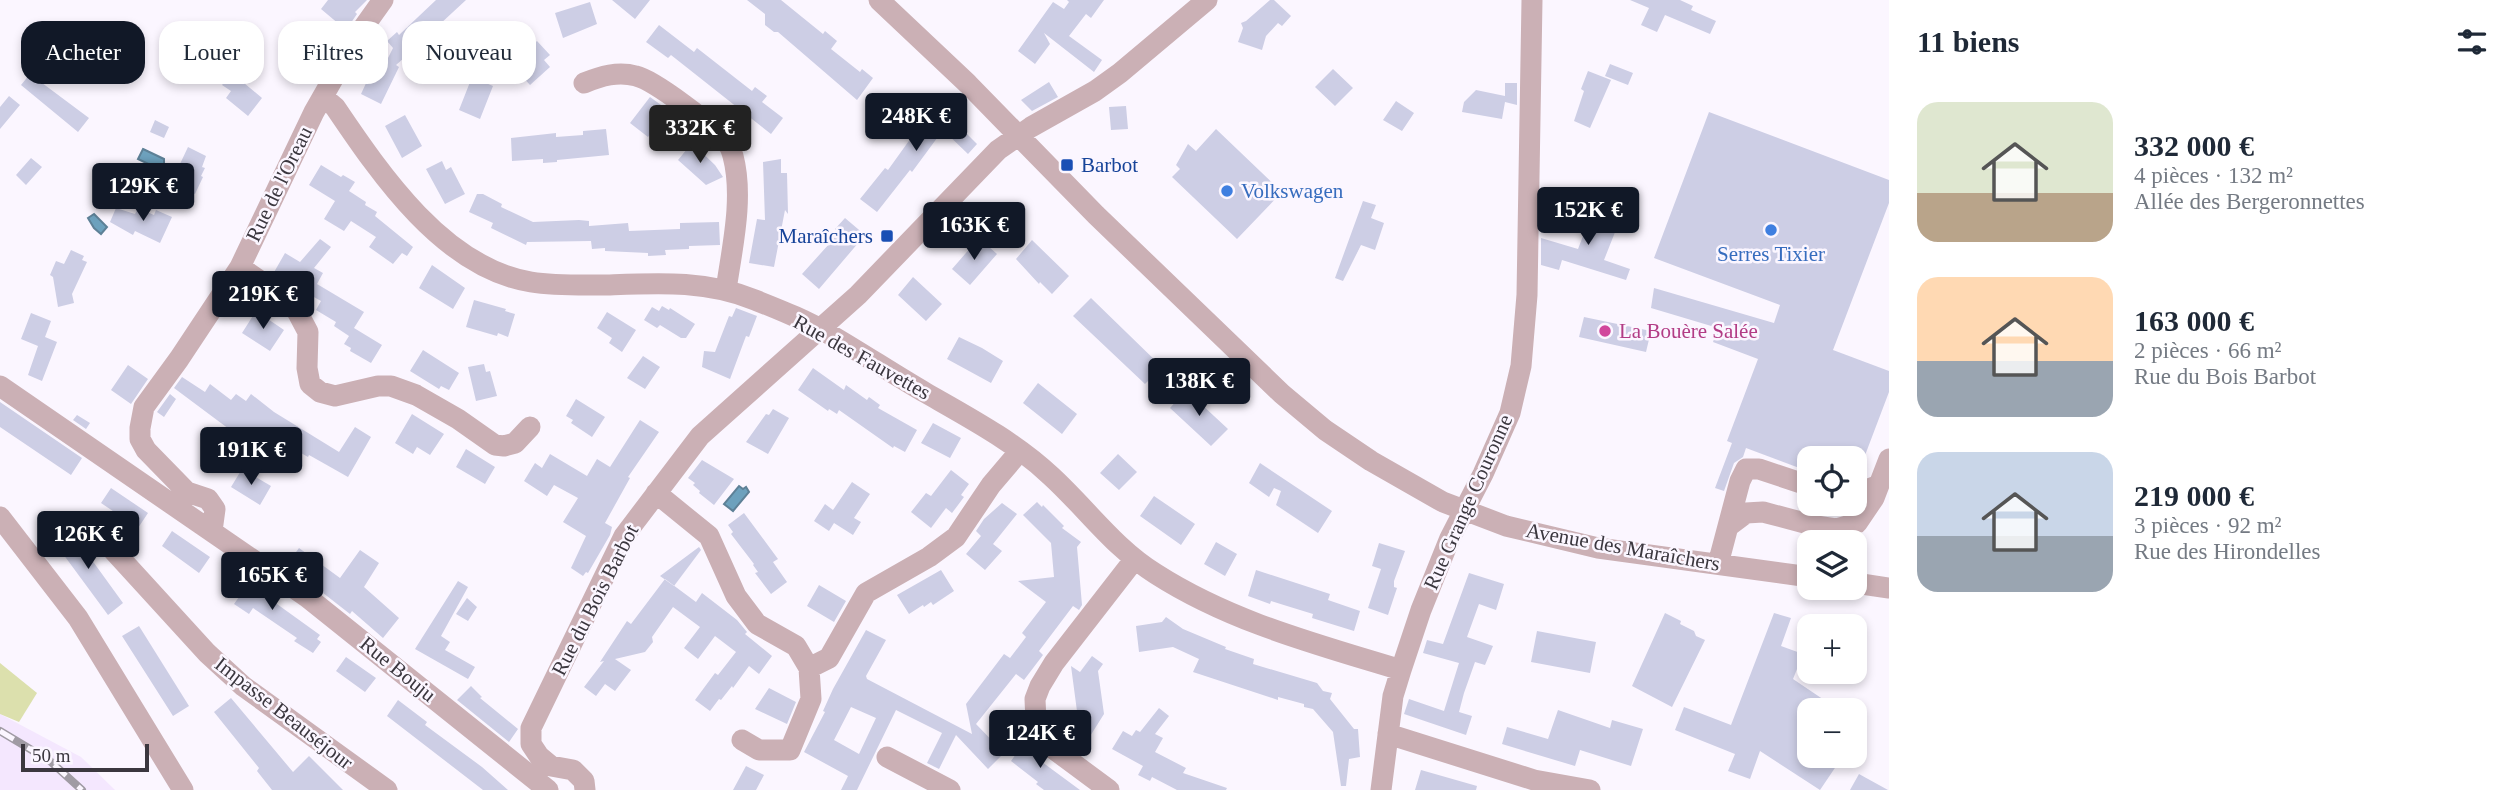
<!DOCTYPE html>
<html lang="fr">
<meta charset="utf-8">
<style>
body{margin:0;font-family:"Times New Roman",serif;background:#f2f2f3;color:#1f2937;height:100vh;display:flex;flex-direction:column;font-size:26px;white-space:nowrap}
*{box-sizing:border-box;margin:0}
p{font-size:23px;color:#747a83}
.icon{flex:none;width:38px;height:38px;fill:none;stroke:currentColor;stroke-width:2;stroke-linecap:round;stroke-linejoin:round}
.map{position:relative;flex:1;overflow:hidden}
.drawer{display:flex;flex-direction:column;background:#fff;width:630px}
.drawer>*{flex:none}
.top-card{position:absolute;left:21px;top:21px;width:665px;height:63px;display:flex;gap:14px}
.tools{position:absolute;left:1797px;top:446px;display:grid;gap:14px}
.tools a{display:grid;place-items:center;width:70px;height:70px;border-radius:14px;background:#fff;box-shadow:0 4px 10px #0003;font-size:35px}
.scale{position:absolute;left:21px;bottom:18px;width:128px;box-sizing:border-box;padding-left:7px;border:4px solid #3b373f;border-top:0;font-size:19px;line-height:24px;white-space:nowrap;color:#3b373f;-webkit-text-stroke:5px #fbf6ff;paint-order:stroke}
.price{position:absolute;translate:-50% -60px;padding:0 16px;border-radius:7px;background:#111827;color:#fff;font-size:23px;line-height:46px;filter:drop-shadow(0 2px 4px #0008)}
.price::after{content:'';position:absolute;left:50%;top:42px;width:21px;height:16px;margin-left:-10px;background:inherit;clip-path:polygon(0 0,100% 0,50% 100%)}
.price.on{background:#222;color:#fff}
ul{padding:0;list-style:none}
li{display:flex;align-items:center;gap:21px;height:175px;padding:0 28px}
li span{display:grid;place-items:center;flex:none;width:196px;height:140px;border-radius:21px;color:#555}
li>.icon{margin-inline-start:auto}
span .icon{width:84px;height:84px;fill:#fffc;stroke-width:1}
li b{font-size:30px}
h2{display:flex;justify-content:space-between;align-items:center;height:84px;padding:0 28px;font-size:30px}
.chip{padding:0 24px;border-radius:21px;background:#fff;box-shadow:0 4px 10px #0003;font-size:24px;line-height:63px}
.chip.on{background:#111827;color:#fff}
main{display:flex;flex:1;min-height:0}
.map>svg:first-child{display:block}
.built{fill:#f4e7fe}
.green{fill:#dce0ad}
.water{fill:#6da1bd;stroke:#5e8197;stroke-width:2}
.building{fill:#cdcee5;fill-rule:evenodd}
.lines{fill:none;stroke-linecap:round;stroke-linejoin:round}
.minor{stroke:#cbb0b5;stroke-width:21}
.rail-casing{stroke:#a09ba4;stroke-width:8}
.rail{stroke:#fbf6ff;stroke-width:5;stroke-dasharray:16;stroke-linecap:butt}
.transit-dot{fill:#1a4fb4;stroke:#fbf6ff;stroke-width:2.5}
.shop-dot{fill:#3f7fe0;stroke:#fbf6ff;stroke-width:2.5}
.hotel-dot{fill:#d1479c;stroke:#fbf6ff;stroke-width:2.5}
.labels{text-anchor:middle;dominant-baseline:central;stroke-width:5;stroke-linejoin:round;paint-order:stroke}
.transit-label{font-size:21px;fill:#164399;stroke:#fbf6ff;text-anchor:start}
.street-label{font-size:21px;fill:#3b373f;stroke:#fbf6ff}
.shop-label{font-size:21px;fill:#366cbe;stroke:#fbf6ff;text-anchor:start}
.hotel-label{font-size:21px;fill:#b23c85;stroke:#fbf6ff;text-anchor:start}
</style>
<main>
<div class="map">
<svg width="1889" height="790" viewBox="0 0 1889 790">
<rect width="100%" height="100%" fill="#fbf6ff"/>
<path class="built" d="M0 714 81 757 115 790H0Z"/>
<path class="green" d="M0 663 37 693 19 722 0 714Z"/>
<path class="water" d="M143 149 164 159V166L159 169 138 159Z
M94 214 107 227 101 234 94 228 88 218Z
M739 486 743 489 746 487 749 492 733 511 724 504Z"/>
<path class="building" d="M328 0H367L355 12 357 14 346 30 321 9Z
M436 0H466L412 50 423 62 415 70 404 58 396 65 399 67 381 104 361 94 374 66 382 70 393 48 387 41 397 32 399 35Z
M612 0H650L635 19Z
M747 0H781L823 34 825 31 837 41 831 49 860 72 862 69 873 78 857 100 778 32H774L765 25V14Z
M1067 0H1104L1091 18 1086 14 1069 36 1102 60 1094 72 1044 33 1050 44 1035 64 1018 51 1053 2 1064 9 1069 2Z
M1270 0H1274L1291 16 1282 26 1278 23 1266 36 1262 50 1238 42 1243 28 1241 23 1246 21Z
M1630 0H1680L1693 6 1691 10 1716 21 1710 34 1665 15 1657 32 1641 25 1649 8Z
M590 2 597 24 563 38 555 13Z
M659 25 694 52 697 48 752 91 755 87 767 96 762 102 783 118 771 134 671 55 668 58 646 42Z
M537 41 550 55 544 60 550 67 530 85 511 64Z
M1610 64 1633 73 1628 85 1605 76Z
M1333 69 1353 88 1335 106 1315 87Z
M1588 71 1611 80 1590 128 1574 121 1584 91 1581 89Z
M232 73 262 98 248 116 226 98 231 91 222 85Z
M30 74 89 118 78 132 21 85Z
M472 77 493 86 480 119 459 110Z
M1049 82 1058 97 1032 111 1021 100Z
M1505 83H1517V105L1505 102 1502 119 1462 112 1464 102 1476 90 1505 96Z
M9 96 20 105 0 129V107Z
M650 97 668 110 648 137 630 123Z
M1396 101 1414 113 1402 131 1383 120Z
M930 102 945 112 977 144 968 154 943 130 912 172 910 170 877 212 860 199 885 168 888 170 921 124 916 119Z
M1126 106 1128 129 1111 130 1109 107Z
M1709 112 1889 180V203L1833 350 1889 371V392L1864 458H1810V472L1746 448 1743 457 1734 463 1724 491 1715 488 1732 443 1727 441 1758 359 1713 342 1718 328 1651 308 1654 288 1774 323 1780 305 1654 258Z
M405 115 422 146 402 158 385 126Z
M155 120 169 127 164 138 150 132Z
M606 129 609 155 557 160V162L543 163V159L512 161 511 138 556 133V137L583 135V131Z
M1216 129 1282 192 1237 239 1172 177 1180 169 1176 165 1188 144 1196 151Z
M692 143 715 165 723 177 706 185 678 160Z
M188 147 206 156 202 167 205 168 201 176 203 177 195 194 171 183Z
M31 158 42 167 26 185 16 175Z
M781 159V173H787L788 214 785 210 774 267 749 263 757 219 765 220 763 162Z
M442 161 446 170 451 167 465 194 445 204 426 169Z
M321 165 341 177 343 175 355 182 349 191 366 202 365 205 377 212 375 216 413 247 407 256 402 253 393 264 369 247 376 237 351 221 344 231 324 219 335 201 309 185Z
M477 194H483L502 204 501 207 533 222 579 220 589 221V226L628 223 629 231 680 229V223L719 222 720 245 689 246V249L665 250 666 255 648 256V253L605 251V248L592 249 591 241 527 242 526 245 491 228 493 223 469 212Z
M1363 201 1376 205 1371 218 1384 223 1375 250 1361 245 1343 281 1335 278Z
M1610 207 1623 212 1604 260 1630 269 1626 280 1562 260 1559 270 1541 265V238L1578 249 1593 210 1606 215Z
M116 208 135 214 138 208 154 215 156 210 172 217 160 243 135 231 133 235 110 222Z
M845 218 865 235 819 289 802 274 839 233 835 229Z
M979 238 997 254 970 285 952 269Z
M320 239 331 247 314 268 323 273 317 284 364 312 354 328 382 345 371 363 350 351 351 348 344 344 349 336 334 326 336 322 316 310 321 301 273 274 285 253 300 262Z
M1032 240 1069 276 1052 294 1040 282 1039 284 1016 259Z
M71 250 84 256 82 260 87 262 72 294 74 303 58 307 53 277 50 275 56 261 64 264Z
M432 265 465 288 453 309 419 288Z
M913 277 942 304 926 321 898 295Z
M1091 298 1162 367 1145 384 1073 316Z
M474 300 506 309 505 311 515 314 508 337 498 333 497 336 466 327Z
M662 306 669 310 670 308 695 324 686 338H681L660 325 657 328 644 320 652 307 659 311Z
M736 308 757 316 749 337 746 336 730 379 702 367 704 351 715 352 729 316 732 317Z
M256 311 284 330 270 351 242 333Z
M607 312 636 330 622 352 609 343 612 338 597 328Z
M31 313 51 321 45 337 57 342 42 381 28 375 38 346 21 339Z
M1584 317 1651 331 1646 352 1579 337Z
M959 337 982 348 1003 361 991 383 947 359Z
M423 350 459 373 449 390 441 386 439 389 410 371Z
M643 356 660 367 645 389 627 378Z
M484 364 486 372 490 371 497 396 476 401 468 367Z
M128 365 148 379 131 404 111 390Z
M813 368 844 390 846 385 867 400 869 397 880 405 878 408 917 430 905 452 894 446 893 448 839 410 837 414 829 409 828 411 798 390Z
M182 377 205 392 210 384 231 400 236 394 246 401 251 394 274 412 339 452 355 427 371 437 348 477 309 455 308 457 268 434 262 444 235 430 233 432 174 388Z
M1038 383 1077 414 1062 434 1023 403Z
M1186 390 1228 429 1211 446 1170 408Z
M170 394 176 399 164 417 157 412Z
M576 399 605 417 592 437 571 423 573 420 566 416Z
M0 402 82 458 71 475 0 427Z
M773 409 789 418 768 454 746 442 766 414 769 415Z
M412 414 444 434 430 455 417 447 413 454 395 443Z
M77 415 90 423 86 429 73 420Z
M640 420 659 432 628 477 630 478 605 523 612 527 610 535 588 573 586 572 583 576 571 568 586 536 563 522 578 498 554 485 547 496 524 481 535 463 542 468 550 454 587 476 597 459 610 467Z
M933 423 961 438 950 458 921 443Z
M466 449 495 467 485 484 456 467Z
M1118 454 1137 472 1119 490 1100 473Z
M702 460 734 479 714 505 699 493 700 491 693 485 695 483 688 478Z
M1260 463 1332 511 1318 533 1276 505 1281 491 1274 488 1269 497 1249 483Z
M242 469 271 486 260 505 231 487Z
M951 470 969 484 961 495 964 497 952 513 946 508 931 528 911 512 926 493 931 496Z
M852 482 870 494 854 518 861 522 853 535 834 523 829 531 814 521 825 504 833 510Z
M111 488 148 513 138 528 101 503Z
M1154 496 1195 524 1181 545 1140 516Z
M1037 502 1042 507 1043 505 1064 526 1062 528 1081 542 1077 547 1082 605 1079 610 1073 606 1039 651 1043 655 1024 680 1016 674 976 724 1004 753 988 769 956 735 939 769 927 763 942 733 896 710 857 790H841L848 776 804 752 825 712 823 711 833 689 866 630 886 640 866 676 867 679 972 734 966 704 1004 654 1010 658 1026 637 1022 633 1046 602 1018 581 1054 577 1051 543 1023 515ZM851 707 876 718 859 754 834 740Z
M1002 503 1017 514 993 544 1002 551 985 570 966 554 981 536 976 531 984 519Z
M744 513 778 559 773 562 787 582 771 594 755 573 758 572 753 565 754 564 731 534 733 532 728 525Z
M68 527 123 603 108 615 52 539Z
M172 531 210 557 199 573 162 546Z
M1216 542 1237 554 1225 576 1204 564Z
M1379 543 1405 551 1394 581V587L1397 588 1388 615 1368 608 1381 569 1372 566Z
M699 547 701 550 674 586 660 576Z
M299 548 340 578 360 550 379 563 364 587 399 618 383 638 352 611 350 614 309 582 311 579 288 563Z
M941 570 954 591 933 605 931 602 924 607 923 605 909 614 897 595Z
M1256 570 1330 594 1328 600 1360 611 1354 631 1312 618 1313 614 1287 606 1271 601 1270 604 1248 596Z
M234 573 320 635 317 639 321 642 313 653 294 641 297 638 253 608 249 614 234 604 239 597 224 587Z
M1469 573 1504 584 1496 610 1479 604 1467 637 1493 646 1485 665 1475 662 1464 693 1459 712 1472 716 1466 735 1404 714 1409 699 1444 711 1459 663 1423 653 1427 640 1443 644Z
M665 579 696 602 702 593 737 620 747 632 745 634 772 656 759 674 749 666 733 688 732 686 721 700 719 699 710 711 695 700 715 673 718 675 736 652 715 636 698 659 684 648 700 627 673 607 652 637 653 642 645 652 615 659 631 670 615 691 605 684 596 696 584 687 604 661 600 662 627 621 631 624Z
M458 581 468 587 441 636 450 642 445 650 475 667 468 679 415 649Z
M819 585 846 601 834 622 807 606Z
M467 598 477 607 468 621 456 614Z
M1665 613 1681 621 1680 624 1694 631 1696 636 1705 640 1672 707 1632 686Z
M1774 613 1791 618 1781 646 1803 654 1793 679 1839 710H1810V756H1843L1820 790 1760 751 1750 779 1728 771 1735 754 1675 730 1684 707 1731 725Z
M1166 617 1183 629 1226 647 1225 649 1254 659 1253 664 1317 683 1323 691 1332 693 1330 699 1354 729H1358L1360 757 1349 759 1346 786H1341L1333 732 1313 709 1304 707V704L1278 697V700L1193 672 1199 659 1173 647 1139 652 1136 626 1162 622Z
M139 626 189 706 173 716 122 636Z
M1537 631 1596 642 1590 673 1531 662Z
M1092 656 1103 664 1098 671 1104 714 1082 749 1071 666 1080 672Z
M346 657 376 678 365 692 336 671Z
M471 686 482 697 480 698 518 729 509 742 457 700Z
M769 688 796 702 787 724 755 709Z
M231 698 293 772 309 756 343 790H272L257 771 259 768 214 712Z
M398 700 427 722 425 725 482 767 508 790H483L387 716Z
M1159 708 1169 716 1155 734 1163 738 1155 752 1186 768 1183 773 1227 788 1226 790H1177L1152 777 1150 781 1138 775 1143 766 1112 749 1123 731 1132 736 1136 730 1140 732Z
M1558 710 1610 728 1612 720 1643 729 1631 766 1580 750 1575 766 1502 744 1507 727 1548 739Z
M1026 740 1045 759 1042 762 1080 790H1044L1036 784 1038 782 1011 761Z
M746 766 764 775 756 790H733Z
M1421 770 1477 786 1476 790H1415Z
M1859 774 1888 790H1850Z"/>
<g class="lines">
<path class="minor" d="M879 0 968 84 1096 215 1282 394 1325 430 1371 461 1443 502 1506 526 1598 548 1810 577
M584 83C601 76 618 71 636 76 654 80 716 127 727 142 729 145 732 152 733 156 744 198 732 248 726 290
M323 97 335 107C381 175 444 268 531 282 556 286 582 285 607 285 658 283 707 280 755 300 780 310 806 320 829 334 862 353 893 374 926 393 968 417 1015 442 1051 476 1087 509 1114 548 1156 574 1231 622 1316 644 1401 670
M240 267 292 303 299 315 308 332 307 368 310 384 320 392 335 396 378 386H391L416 395 458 419 495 445 504 446 515 443 530 427
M0 386 307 597 548 790
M1879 485 1889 459
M656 493 709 536 736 596 757 624 796 646 809 668 829 658 866 593 929 557 956 537 991 485 1019 452
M0 517 78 618 183 790
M1730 525 1746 513 1763 512 1816 526 1836 529 1857 523 1874 498 1879 485 1855 494
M212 531 215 509 208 499 187 492 146 450 140 439V428L144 407 179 359 240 267 314 112 358 35 383 0
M101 537 207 653 243 686 387 790
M1718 564 1740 481 1746 469H1759L1810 486
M1855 583 1889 588
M1388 734 1534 780 1590 790
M742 740 759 750H790L811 699 809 668
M887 757 950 790
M585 790 584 781 573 770 551 766 539 756 531 744V728L624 536 700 436 858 295 998 150 1031 127 1095 91 1120 73 1207 0
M1109 790 1051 747 1041 735 1036 722 1035 699 1040 686 1054 663 1134 560
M1381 790 1393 696 1401 670 1421 610 1450 538 1483 474 1510 413 1521 366 1527 295 1532 0"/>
<g class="rail-casing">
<path id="rail" d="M0 731 50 761 82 790"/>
</g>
<use href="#rail" class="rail"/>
</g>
<g class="transit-dot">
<rect x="1060" y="158" width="14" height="14" rx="3.5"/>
<rect x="880" y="229" width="14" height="14" rx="3.5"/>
</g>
<g class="shop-dot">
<circle cx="1227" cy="191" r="7"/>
<circle cx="1771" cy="230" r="7"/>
</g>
<circle class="hotel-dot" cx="1605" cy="331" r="7"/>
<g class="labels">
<g class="transit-label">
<text x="1081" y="165">Barbot</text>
<text x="873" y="236" text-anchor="end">Maraîchers</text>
</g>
<g class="street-label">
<text transform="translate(279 184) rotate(-64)">Rue de l'Oreau</text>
<text transform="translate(862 357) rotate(29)">Rue des Fauvettes</text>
<text transform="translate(1468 502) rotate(-66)">Rue Grange Couronne</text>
<text transform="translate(1623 547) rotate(10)">Avenue des Maraîchers</text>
<text transform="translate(595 600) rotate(-63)">Rue du Bois Barbot</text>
<text transform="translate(398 669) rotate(39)">Rue Bouju</text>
<text transform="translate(284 713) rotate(38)">Impasse Beauséjour</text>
</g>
<g class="shop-label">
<text x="1241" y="191">Volkswagen</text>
<text x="1771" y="254" text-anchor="middle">Serres Tixier</text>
</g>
<g class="hotel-label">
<text x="1619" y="331">La Bouère Salée</text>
</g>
</g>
</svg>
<div class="tools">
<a><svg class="icon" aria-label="locate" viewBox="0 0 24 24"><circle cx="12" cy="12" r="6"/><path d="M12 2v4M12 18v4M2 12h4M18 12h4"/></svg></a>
<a><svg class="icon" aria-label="layers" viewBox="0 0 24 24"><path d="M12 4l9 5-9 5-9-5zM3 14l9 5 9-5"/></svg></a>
<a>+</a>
<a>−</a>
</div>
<div class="scale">50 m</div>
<b class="price" style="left:916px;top:153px">248K €</b>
<b class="price on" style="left:700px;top:165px">332K €</b>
<b class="price" style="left:143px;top:223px">129K €</b>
<b class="price" style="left:1588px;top:247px">152K €</b>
<b class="price" style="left:974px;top:262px">163K €</b>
<b class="price" style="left:263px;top:331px">219K €</b>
<b class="price" style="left:1199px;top:418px">138K €</b>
<b class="price" style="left:251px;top:487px">191K €</b>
<b class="price" style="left:88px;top:571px">126K €</b>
<b class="price" style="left:272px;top:612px">165K €</b>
<b class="price" style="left:1040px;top:770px">124K €</b>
<div class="top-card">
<a class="chip on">Acheter</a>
<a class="chip">Louer</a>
<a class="chip">Filtres</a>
<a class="chip">Nouveau</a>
</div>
</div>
<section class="drawer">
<h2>11 biens<svg class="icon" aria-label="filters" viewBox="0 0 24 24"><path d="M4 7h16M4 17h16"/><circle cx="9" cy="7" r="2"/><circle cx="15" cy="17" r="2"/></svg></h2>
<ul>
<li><span style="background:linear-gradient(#dfe7d0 65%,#b9a48a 0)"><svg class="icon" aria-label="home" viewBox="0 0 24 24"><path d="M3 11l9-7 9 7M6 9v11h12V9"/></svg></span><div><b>332 000 €</b><p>4 pièces · 132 m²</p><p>Allée des Bergeronnettes</p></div></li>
<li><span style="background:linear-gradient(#ffd9b3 60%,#9aa5b1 0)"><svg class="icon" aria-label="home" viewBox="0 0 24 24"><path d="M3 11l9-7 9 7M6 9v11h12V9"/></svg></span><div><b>163 000 €</b><p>2 pièces · 66 m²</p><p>Rue du Bois Barbot</p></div></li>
<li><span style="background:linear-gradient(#c9d6e8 60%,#9aa5b1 0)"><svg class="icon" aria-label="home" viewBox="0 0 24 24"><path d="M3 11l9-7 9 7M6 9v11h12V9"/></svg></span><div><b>219 000 €</b><p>3 pièces · 92 m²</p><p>Rue des Hirondelles</p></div></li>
</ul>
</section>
</main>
